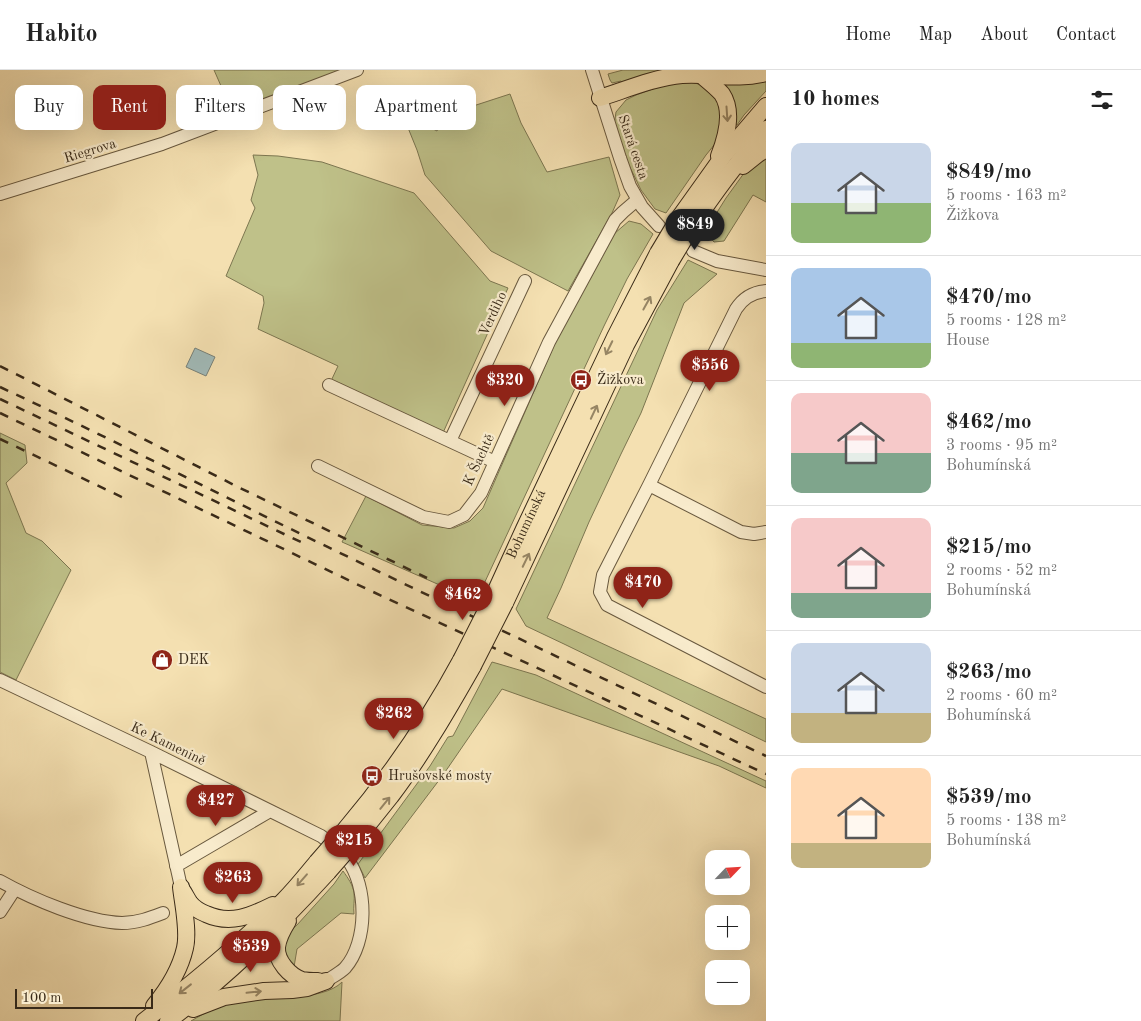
<!DOCTYPE html>
<meta charset="utf-8">
<style>
body{margin:0;font-family:"Old Standard TT",serif;background:#f2f2f2;color:#222;height:100vh;display:flex;flex-direction:column;font-size:19px;white-space:nowrap}
*{box-sizing:border-box;margin:0}
p{font-size:16px;color:#767676}
.icon{flex:none;width:28px;height:28px;fill:none;stroke:currentColor;stroke-width:2;stroke-linecap:round;stroke-linejoin:round}
.map{position:relative;flex:1;overflow:hidden}
.sheet{display:flex;flex-direction:column;background:#fff;width:375px}
.sheet>*{flex:none}
.top-card{position:absolute;left:15px;top:15px;width:475px;height:45px;display:flex;gap:10px}
.needle{width:32px;rotate:65deg}
.buttons{position:absolute;left:705px;top:780px;display:grid;gap:10px}
.buttons a{display:grid;place-items:center;width:45px;height:45px;border-radius:10px;background:#fff;box-shadow:0 5px 20px #0002;font-size:25px}
.scale{position:absolute;left:15px;bottom:12px;width:138px;box-sizing:border-box;padding-left:5px;border:2px solid #392a18;border-top:0;font-size:14px;line-height:18px;white-space:nowrap;color:#392a18;-webkit-text-stroke:4px #f8ebcc;paint-order:stroke}
.price{position:absolute;translate:-50% -42px;padding:0 11px;border-radius:18px;background:#8f2418;color:#fff;font-size:16px;line-height:32px;filter:drop-shadow(0 1px 2px #0008)}
.price::after{content:'';position:absolute;left:50%;top:30px;width:15px;height:11px;margin-left:-8px;background:inherit;clip-path:polygon(0 0,100% 0,50% 100%)}
.price.current{background:#222;color:#fff}
ul{padding:0;list-style:none}
li{display:flex;align-items:center;gap:15px;height:125px;padding:0 25px}
li+li{border-top:1px solid #e0e0e0}
li span{display:grid;place-items:center;flex:none;width:140px;height:100px;border-radius:10px;color:#555}
li>.icon{margin-inline-start:auto}
span .icon{width:60px;height:60px;fill:#fffc;stroke-width:1}
li b{font-size:21px}
h2{display:flex;justify-content:space-between;align-items:center;height:60px;padding:0 25px;font-size:21px}
.pill{padding:0 18px;border-radius:10px;background:#fff;box-shadow:0 5px 20px #0002;font-size:18px;line-height:45px}
.pill.current{background:#8f2418;color:#fff}
header{display:flex;align-items:center;gap:30px;box-sizing:border-box;height:70px;padding:0 25px;background:#fff;border-bottom:1px solid #e0e0e0}
header strong{font-size:24px}
nav{display:flex;gap:28px;margin-inline-start:auto;font-size:18px}
main{display:flex;flex:1;min-height:0}
.map>svg:first-child{display:block}
.green{fill:#bfc189;stroke:#7c7650}
.water{fill:#a1bab8;stroke:#778078}
.lines{fill:none;stroke-linecap:round;stroke-linejoin:round}
.minor-casing{stroke:#68583e;stroke-width:14}
.major-casing{stroke:#392a18;stroke-width:18}
.minor{stroke:#f8ebcc;stroke-width:12}
.major{stroke:#f4e0b1;stroke-width:16}
.rail{stroke:#392a18;stroke-width:2.5;stroke-dasharray:9 9;stroke-linecap:butt}
.major-bridge-casing{stroke:#392a18;stroke-width:18;stroke-linecap:butt}
.major-bridge{stroke:#f4e0b1;stroke-width:16}
.oneway{stroke:#968564}
.labels{text-anchor:middle;dominant-baseline:central;stroke-width:4.5;stroke-linejoin:round;paint-order:stroke}
.street-label{font-size:14px;fill:#392a18;stroke:#f8ebcc}
.poi-label{font-size:14px;fill:#392a18;stroke:#f8ebcc;text-anchor:start}
</style>
<header>
<strong>Habito</strong>
<nav><a>Home</a><a>Map</a><a>About</a><a>Contact</a></nav>
</header>
<main>
<div class="map">
<svg width="766" height="951" viewBox="0 0 766 951">
<rect width="100%" height="100%" fill="#f4e0b1"/>
<filter id="stains"><feTurbulence type="fractalNoise" baseFrequency=".004" numOctaves="4"/><feColorMatrix values="0 0 0 0 .2 0 0 0 0 .09 0 0 0 0 .02 0 0 0 .5 -.17"/></filter>
<radialGradient id="worn" r=".72"><stop offset=".6" stop-color="#630" stop-opacity="0"/><stop offset="1" stop-color="#630" stop-opacity=".3"/></radialGradient>
<path class="green" d="M214 0H343L232 41Z
M623 0H671L623 14 621 11 612 13 610 10 608 4Z
M766 9V21L744 45 737 55 733 54 714 11Z
M685 11C709 15 709 20 722 38L719 69 706 85 666 143 655 139 641 120 624 85 614 56 616 42 626 30 636 25 664 15Z
M510 24 521 53 547 102 609 87 620 125 612 143 568 221 491 181 425 105 417 80 402 43 437 61 446 40 464 33 467 38Z
M253 85 278 86 322 92 414 123 490 211 508 218 442 365 331 311 338 296 258 259 264 233 263 226 226 206 255 138 251 130 258 105Z
M766 85V132L753 125 724 171 714 172 707 164 704 163 726 128 747 99Z
M629 151 641 154 653 164 627 209 604 256 476 531 342 472 366 426 422 455 454 458 470 451 483 438 556 271 615 163Z
M688 190 717 204 684 233 641 343 621 384 589 452 561 518 547 548 766 649V672L564 574 526 556 516 539 657 240Z
M0 363 25 375 27 393 6 413 26 463 42 471 71 500 16 610 0 602Z
M492 592 499 594 536 605 766 711V718L719 696 502 619 443 705 365 808 358 794 430 696 448 667 453 666Z
M343 801C348 808 353 815 354 823 355 830 353 837 354 844L341 843 297 879 294 897C291 893 286 888 285 883 282 874 290 860 297 855L334 814Z
M342 912 340 951H191C205 943 220 934 237 931 264 926 323 932 342 912Z"/>
<path class="water" d="M195 278 215 287 206 306 186 297Z"/>
<g class="lines">
<g class="minor-casing">
<path id="minor" d="M592 0 620 88 630 116 642 137 659 156
M0 124 162 74 357 0
M693 181 717 191 766 200
M766 221C752 222 743 228 736 239L649 415 603 505 600 522 607 535 766 617
M329 315 495 392
M450 371 525 211
M318 396 423 447 449 452 464 445 481 423 549 272 615 150 623 142 637 130
M649 415 741 462 754 464 766 462
M0 610 151 682 321 766C330 773 340 780 347 789 368 816 368 872 345 898 340 903 332 907 326 911
M151 682 181 817
M176 796 270 741
M0 811C32 829 86 852 122 853 137 853 150 848 163 843
M0 842 15 819"/>
</g>
<g class="major-casing">
<g id="major">
<path d="M701 5C708 11 716 17 722 24 734 42 726 68 719 86"/>
<path d="M600 28C625 20 656 7 682 5 712 3 736 11 766 3"/>
<path d="M743 96 758 84 766 79"/>
<path d="M679 148 724 85 766 36"/>
<path d="M692 156C715 122 739 89 766 59"/>
<path id="s1" d="M493 527 524 459 615 267 658 183"/>
<path d="M505 533 626 275 671 191"/>
<path d="M344 761C389 708 428 651 461 590"/>
<path d="M355 771C367 756 379 741 391 726 422 685 448 640 473 596"/>
<path d="M182 820C185 824 187 829 190 833 194 838 201 842 206 844 230 855 251 846 273 835"/>
<path d="M288 851C283 859 278 868 277 877 276 891 290 906 302 910 307 911 313 911 318 911"/>
<path d="M154 936C168 919 180 900 185 878 189 861 183 835 181 817"/>
<path d="M193 939 224 927 264 921 292 920 307 918 326 911"/>
<path d="M144 951C193 913 241 874 284 830 296 818 306 805 317 792"/>
<path d="M168 951C227 907 279 856 328 802"/>
</g>
</g>
<use href="#minor" class="minor"/>
<use href="#major" class="major"/>
<path class="rail" d="M0 296 240 418 427 508
M0 317C103 365 205 417 307 467 460 541 613 613 766 686
M0 329 305 474
M0 343 369 520 766 704
M0 369 128 430"/>
<g class="major-bridge-casing">
<path id="major-bridge" d="M658 183 679 148
M671 191 692 156
M461 590 493 527
M473 596 505 533
M317 792 344 761
M328 802 355 771"/>
</g>
<use href="#major-bridge" class="major-bridge"/>
</g>
<defs><path id="oneway-shaft" d="M-6 0H5M1.5-3L5.5 0L1.5 3" fill="none" stroke-width="1.6" stroke-linecap="round" stroke-linejoin="round" transform="scale(1.25)"/></defs>
<g class="oneway">
<use href="#oneway-shaft" transform="translate(727 44) rotate(86)"/>
<use href="#oneway-shaft" transform="translate(647 233) rotate(-61)"/>
<use href="#oneway-shaft" transform="translate(609 278) rotate(116)"/>
<use href="#oneway-shaft" transform="translate(594 342) rotate(-65)"/>
<use href="#oneway-shaft" transform="translate(526 490) rotate(-64)"/>
<use href="#oneway-shaft" transform="translate(385 733) rotate(-51)"/>
<use href="#oneway-shaft" transform="translate(302 810) rotate(131)"/>
<use href="#oneway-shaft" transform="translate(185 919) rotate(142)"/>
<use href="#oneway-shaft" transform="translate(254 922) rotate(-6)"/>
</g>
<defs>
<g id="bus-disc" transform="scale(1.125)"><circle r="9.5" fill="#8f2418" stroke="#f8ebcc"/><path d="M-5-6H5V4H4V6H2V4H-2V6H-4V4H-5ZM-3.5-4V0h7V-4ZM-3.5 1.2v1.5H-2V1.2ZM2 1.2v1.5H3.5V1.2Z" fill="#fff"/></g>
<g id="shop-disc" transform="scale(1.125)"><circle r="9.5" fill="#8f2418" stroke="#f8ebcc"/><path d="M-5-2.5h2.3a2.7 3.5 0 0 1 5.4 0H5L5.5 6h-11ZM-1.5-2.5h3a1.5 2.3 0 0 0-3 0Z" fill="#fff"/></g>
</defs>
<g fill-rule="evenodd">
<use href="#bus-disc" x="581" y="310"/>
<use href="#shop-disc" x="162" y="590"/>
<use href="#bus-disc" x="372" y="706"/>
</g>
<g class="labels">
<g class="street-label">
<text transform="translate(633 77) rotate(71)">Stará cesta</text>
<text transform="translate(90 81) rotate(-17)">Riegrova</text>
<text transform="translate(493 244) rotate(-65)">Verdiho</text>
<text transform="translate(479 390) rotate(-65)">K Šachtě</text>
<text stroke="none"><textPath href="#s1" startOffset="80">Bohumínská</textPath></text>
<text transform="translate(168 674) rotate(26)">Ke Kamenině</text>
</g>
<g class="poi-label">
<text x="597" y="310">Žižkova</text>
<text x="178" y="590">DEK</text>
<text x="388" y="706">Hrušovské mosty</text>
</g>
</g>
<rect width="100%" height="100%" filter="url(#stains)"/>
<rect width="100%" height="100%" fill="url(#worn)"/>
</svg>
<div class="buttons">
<a><svg class="needle" viewBox="-14 -14 28 28"><path d="M0-13l5 13h-10z" fill="#e53935"/><path d="M0 13l5-13h-10z" fill="#767676"/></svg></a>
<a>+</a>
<a>−</a>
</div>
<div class="scale">100 m</div>
<b class="price current" style="left:695px;top:181px">$849</b>
<b class="price" style="left:710px;top:322px">$556</b>
<b class="price" style="left:505px;top:337px">$320</b>
<b class="price" style="left:643px;top:539px">$470</b>
<b class="price" style="left:463px;top:551px">$462</b>
<b class="price" style="left:394px;top:670px">$262</b>
<b class="price" style="left:216px;top:757px">$427</b>
<b class="price" style="left:354px;top:797px">$215</b>
<b class="price" style="left:233px;top:834px">$263</b>
<b class="price" style="left:251px;top:903px">$539</b>
<div class="top-card">
<a class="pill">Buy</a>
<a class="pill current">Rent</a>
<a class="pill">Filters</a>
<a class="pill">New</a>
<a class="pill">Apartment</a>
</div>
</div>
<section class="sheet">
<h2>10 homes<svg class="icon" aria-label="filters" viewBox="0 0 24 24"><path d="M4 7h16M4 17h16"/><circle cx="9" cy="7" r="2"/><circle cx="15" cy="17" r="2"/></svg></h2>
<ul>
<li><span style="background:linear-gradient(#c9d6e8 60%,#8fb573 0)"><svg class="icon" aria-label="home" viewBox="0 0 24 24"><path d="M3 11l9-7 9 7M6 9v11h12V9"/></svg></span><div><b>$849/mo</b><p>5 rooms · 163 m²</p><p>Žižkova</p></div></li>
<li><span style="background:linear-gradient(#a9c7e8 75%,#8fb573 0)"><svg class="icon" aria-label="home" viewBox="0 0 24 24"><path d="M3 11l9-7 9 7M6 9v11h12V9"/></svg></span><div><b>$470/mo</b><p>5 rooms · 128 m²</p><p>House</p></div></li>
<li><span style="background:linear-gradient(#f6c9c9 60%,#7fa58c 0)"><svg class="icon" aria-label="home" viewBox="0 0 24 24"><path d="M3 11l9-7 9 7M6 9v11h12V9"/></svg></span><div><b>$462/mo</b><p>3 rooms · 95 m²</p><p>Bohumínská</p></div></li>
<li><span style="background:linear-gradient(#f6c9c9 75%,#7fa58c 0)"><svg class="icon" aria-label="home" viewBox="0 0 24 24"><path d="M3 11l9-7 9 7M6 9v11h12V9"/></svg></span><div><b>$215/mo</b><p>2 rooms · 52 m²</p><p>Bohumínská</p></div></li>
<li><span style="background:linear-gradient(#c9d6e8 70%,#c2b280 0)"><svg class="icon" aria-label="home" viewBox="0 0 24 24"><path d="M3 11l9-7 9 7M6 9v11h12V9"/></svg></span><div><b>$263/mo</b><p>2 rooms · 60 m²</p><p>Bohumínská</p></div></li>
<li><span style="background:linear-gradient(#ffd9b3 75%,#c2b280 0)"><svg class="icon" aria-label="home" viewBox="0 0 24 24"><path d="M3 11l9-7 9 7M6 9v11h12V9"/></svg></span><div><b>$539/mo</b><p>5 rooms · 138 m²</p><p>Bohumínská</p></div></li>
</ul>
</section>
</main>
